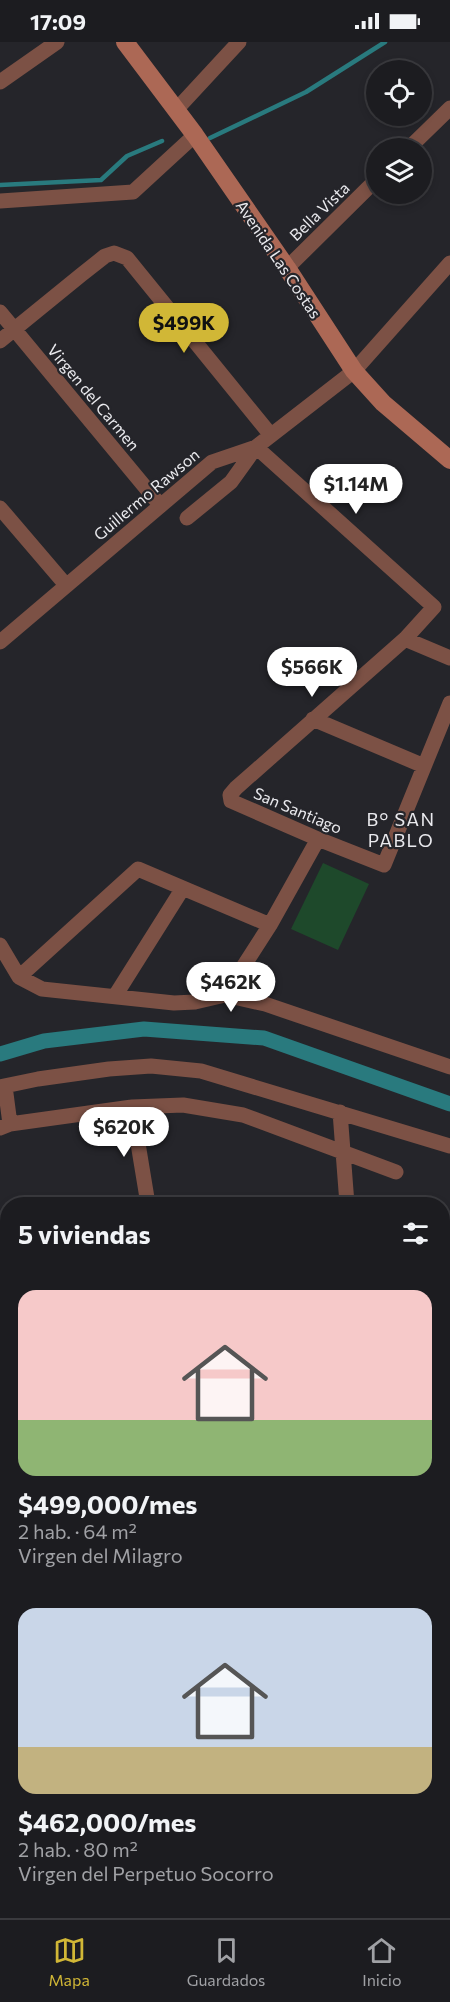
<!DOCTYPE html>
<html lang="es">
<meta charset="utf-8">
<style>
body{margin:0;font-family:Commissioner,sans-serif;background:#29292d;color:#f1f3f6;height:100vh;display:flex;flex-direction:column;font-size:22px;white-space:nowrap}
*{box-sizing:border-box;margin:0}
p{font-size:20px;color:#a0a1a5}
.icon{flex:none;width:33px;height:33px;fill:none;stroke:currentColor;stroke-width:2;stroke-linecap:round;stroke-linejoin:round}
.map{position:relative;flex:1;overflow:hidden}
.sheet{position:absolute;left:0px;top:1155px;width:450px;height:722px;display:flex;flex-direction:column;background:#1c1c20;border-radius:24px 24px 0 0;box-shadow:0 3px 9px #0003,0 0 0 2px #3a3a3e}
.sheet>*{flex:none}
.tools{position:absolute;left:366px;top:18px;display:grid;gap:12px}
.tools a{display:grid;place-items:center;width:66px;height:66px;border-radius:50%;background:#1c1c20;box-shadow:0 3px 9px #0003,0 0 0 2px #3a3a3e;font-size:30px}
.price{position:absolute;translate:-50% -51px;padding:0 14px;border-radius:21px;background:#fff;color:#222;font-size:20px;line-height:39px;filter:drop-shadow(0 2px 3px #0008)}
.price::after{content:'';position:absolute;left:50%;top:36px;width:18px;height:14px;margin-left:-9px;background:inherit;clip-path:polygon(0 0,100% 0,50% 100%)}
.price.active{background:#d1b736;color:#111}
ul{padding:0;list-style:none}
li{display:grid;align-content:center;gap:12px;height:318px;padding:0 18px}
li span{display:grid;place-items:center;height:186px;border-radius:18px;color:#555}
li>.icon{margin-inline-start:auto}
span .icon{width:108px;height:108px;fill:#fffc;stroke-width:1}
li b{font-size:26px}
h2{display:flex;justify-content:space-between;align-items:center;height:72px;padding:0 18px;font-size:26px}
.status{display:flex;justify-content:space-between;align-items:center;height:42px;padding:0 30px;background:#1c1c20;direction:ltr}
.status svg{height:16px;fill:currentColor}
.tab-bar{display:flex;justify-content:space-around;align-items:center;height:84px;border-top:2px solid #3a3a3e;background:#1c1c20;font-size:16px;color:#a0a1a5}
.tab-bar a{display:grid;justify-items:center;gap:3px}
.tab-bar .active{color:#d1b736}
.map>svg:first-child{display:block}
.green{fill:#1e492b}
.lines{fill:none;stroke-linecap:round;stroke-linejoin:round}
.stream{stroke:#297a7e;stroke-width:4.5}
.canal{stroke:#297a7e;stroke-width:15}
.street{stroke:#7c5145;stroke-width:15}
.secondary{stroke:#ac6855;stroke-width:18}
.labels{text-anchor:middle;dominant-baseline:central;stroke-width:4.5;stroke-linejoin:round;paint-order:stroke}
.street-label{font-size:16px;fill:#eaeaee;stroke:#25252a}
.neighbourhood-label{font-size:18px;letter-spacing:1.5px;fill:#eaeaee;stroke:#25252a}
</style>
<div class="status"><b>17:09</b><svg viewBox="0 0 49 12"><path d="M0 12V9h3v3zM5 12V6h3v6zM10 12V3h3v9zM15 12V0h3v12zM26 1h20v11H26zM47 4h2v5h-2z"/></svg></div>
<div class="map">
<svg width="450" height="1876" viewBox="0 0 450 1876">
<rect width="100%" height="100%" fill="#25252a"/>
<path class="green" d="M323 821 369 842 338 908 291 887Z"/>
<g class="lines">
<path class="stream" d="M210 96 306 50 385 0
M0 143 101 138 127 114 162 99"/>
<path class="canal" d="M0 1012 44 999 144 987 264 996 450 1062"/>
<path class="street" d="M0 40 57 0
M176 68 239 0
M409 106 450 66
M0 159 133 150 195 93
M287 226 376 138
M0 270 160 463
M0 299 81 233 105 214 114 211 127 216 270 392
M0 466 65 542
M187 476 231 440 256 405 434 565 405 597 236 746 230 753 231 759 318 797 384 823 450 661
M405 597 450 616
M0 600 212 420 256 405 354 329 450 221
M313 677 424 724
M0 903 19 935 42 947 174 961 195 960 225 953 265 962 450 1025
M19 935 138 827 270 883
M225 953 270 883 318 797
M115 954 183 846
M5 1044 10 1082
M0 1045 38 1037 109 1027 151 1024 201 1029 450 1104
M132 1065 148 1162
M340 1070 347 1162
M0 1086 10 1082 132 1065 183 1063 243 1073 396 1130
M442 1225 450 1224
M0 1278 8 1277
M0 1414 8 1453
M442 1542H450
M0 1604 8 1602
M442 1835H450
M88 1869 89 1876
M120 1876 153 1869"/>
<path class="secondary" d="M125 0 195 93 287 226 354 329 383 361 450 418"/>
</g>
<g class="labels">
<g class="street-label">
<text transform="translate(319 169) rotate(-44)">Bella Vista</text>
<text transform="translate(279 217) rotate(56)">Avenida Las Costas</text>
<text transform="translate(94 355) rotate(50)">Virgen del Carmen</text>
<text transform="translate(146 452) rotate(-40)">Guillermo Rawson</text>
<text transform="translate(298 768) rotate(23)">San Santiago</text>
</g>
<g class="neighbourhood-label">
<text x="401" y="777">B° SAN<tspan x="401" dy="21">PABLO</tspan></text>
</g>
</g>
</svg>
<div class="tools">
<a><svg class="icon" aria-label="locate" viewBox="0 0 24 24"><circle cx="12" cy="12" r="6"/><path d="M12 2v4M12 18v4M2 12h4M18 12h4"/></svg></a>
<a><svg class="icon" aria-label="layers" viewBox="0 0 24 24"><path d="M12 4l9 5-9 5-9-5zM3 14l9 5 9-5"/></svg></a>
</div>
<b class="price active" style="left:184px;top:312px">$499K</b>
<b class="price" style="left:356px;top:473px">$1.14M</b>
<b class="price" style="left:312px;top:656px">$566K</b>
<b class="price" style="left:231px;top:971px">$462K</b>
<b class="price" style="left:124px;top:1116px">$620K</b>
<section class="sheet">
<h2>5 viviendas<svg class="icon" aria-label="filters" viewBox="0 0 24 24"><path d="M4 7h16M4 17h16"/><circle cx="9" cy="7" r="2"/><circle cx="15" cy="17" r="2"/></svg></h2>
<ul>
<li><span style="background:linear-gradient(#f6c9c9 70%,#8fb573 0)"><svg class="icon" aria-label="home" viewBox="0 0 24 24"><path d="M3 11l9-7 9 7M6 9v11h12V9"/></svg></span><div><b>$499,000/mes</b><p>2 hab. · 64 m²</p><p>Virgen del Milagro</p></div></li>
<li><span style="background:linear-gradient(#c9d6e8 75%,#c2b280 0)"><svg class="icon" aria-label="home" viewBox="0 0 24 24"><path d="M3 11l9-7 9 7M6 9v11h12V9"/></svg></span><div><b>$462,000/mes</b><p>2 hab. · 80 m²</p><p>Virgen del Perpetuo Socorro</p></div></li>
</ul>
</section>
</div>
<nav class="tab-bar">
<a class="active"><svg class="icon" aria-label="map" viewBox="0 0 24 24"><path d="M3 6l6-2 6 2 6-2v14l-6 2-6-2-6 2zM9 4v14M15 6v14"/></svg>Mapa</a>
<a><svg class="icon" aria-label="saved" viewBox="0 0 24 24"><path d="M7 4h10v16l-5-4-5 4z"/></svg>Guardados</a>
<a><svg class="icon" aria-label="home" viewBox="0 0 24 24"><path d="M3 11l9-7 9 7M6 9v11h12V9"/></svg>Inicio</a>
</nav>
